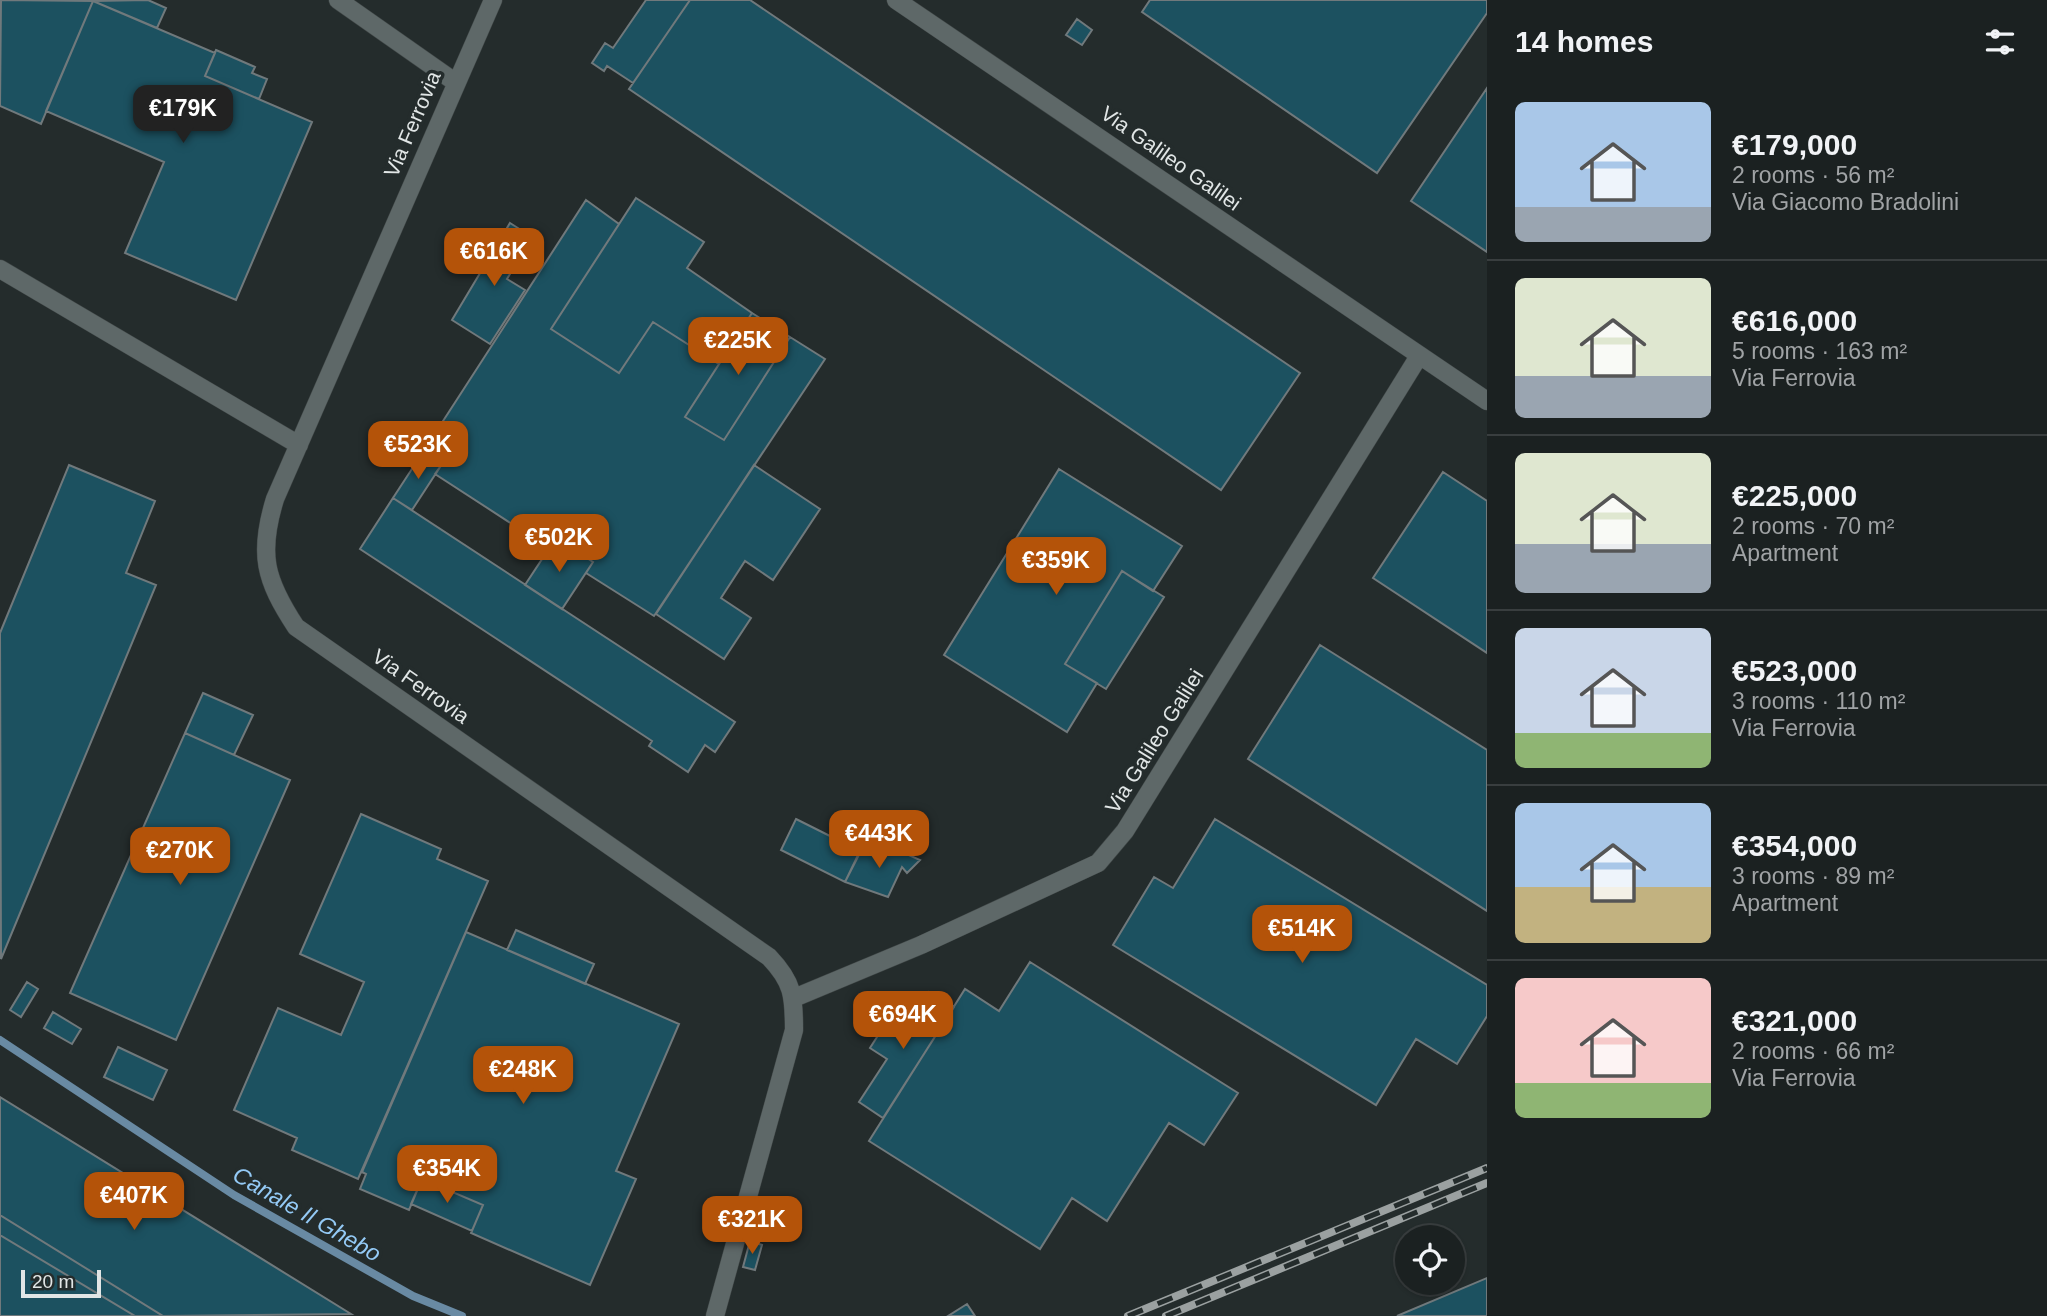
<!DOCTYPE html>
<meta charset="utf-8">
<style>
body{margin:0;font-family:Helvetica,sans-serif;background:#24292a;color:#f1f3f6;height:100vh;display:flex;flex-direction:column;font-size:26px;white-space:nowrap}
*{box-sizing:border-box;margin:0}
p{font-size:23px;color:#a0a3a5}
.icon{flex:none;width:38px;height:38px;fill:none;stroke:currentColor;stroke-width:2;stroke-linecap:round;stroke-linejoin:round}
.map{position:relative;flex:1;overflow:hidden}
.panel{display:flex;flex-direction:column;background:#1b2121;width:560px}
.panel>*{flex:none}
.tools{position:absolute;left:1395px;top:1225px;display:grid;gap:14px}
.tools a{display:grid;place-items:center;width:70px;height:70px;border-radius:50%;background:#1b2121;box-shadow:0 2px 5px #0004,0 0 0 2px #393e3f;font-size:35px}
.scale{position:absolute;left:21px;bottom:18px;width:80px;box-sizing:border-box;padding-left:7px;border:4px solid #e1e6e6;border-top:0;font-size:19px;line-height:24px;white-space:nowrap;color:#e1e6e6;-webkit-text-stroke:5px #242c2c;paint-order:stroke}
.price{position:absolute;translate:-50% -60px;padding:0 16px;border-radius:14px;background:#b45309;color:#fff;font-size:23px;line-height:46px;filter:drop-shadow(0 2px 4px #0008)}
.price::after{content:'';position:absolute;left:50%;top:42px;width:21px;height:16px;margin-left:-10px;background:inherit;clip-path:polygon(0 0,100% 0,50% 100%)}
.price.on{background:#222;color:#fff}
ul{padding:0;list-style:none}
li{display:flex;align-items:center;gap:21px;height:175px;padding:0 28px}
li+li{border-top:2px solid #393e3f}
li span{display:grid;place-items:center;flex:none;width:196px;height:140px;border-radius:10px;color:#555}
li>.icon{margin-inline-start:auto}
span .icon{width:84px;height:84px;fill:#fffc;stroke-width:1}
li b{font-size:30px}
h2{display:flex;justify-content:space-between;align-items:center;height:84px;padding:0 28px;font-size:30px}
main{display:flex;flex:1;min-height:0}
.map>svg:first-child{display:block}
.lines{fill:none;stroke-linecap:round;stroke-linejoin:round}
.stream{stroke:#698aa3;stroke-width:8}
.building{fill:#1c5160;stroke:#70797c;stroke-width:2}
.minor-casing{stroke:#404747;stroke-width:19}
.minor{stroke:#5e6868;stroke-width:18}
.rail-casing{stroke:#9ba1a1;stroke-width:8}
.rail{stroke:#242c2c;stroke-width:5;stroke-dasharray:16;stroke-linecap:butt}
.labels{text-anchor:middle;dominant-baseline:central;stroke-width:7;stroke-linejoin:round;paint-order:stroke}
.street-label{font-size:21px;fill:#e1e6e6;stroke:#242c2c}
.water-label{font-size:23px;font-style:italic;fill:#94caf6;stroke:#242c2c}
</style>
<main>
<div class="map">
<svg width="1487" height="1316" viewBox="0 0 1487 1316">
<rect width="100%" height="100%" fill="#242c2c"/>
<g class="lines">
<path class="stream" d="M0 1040 234 1195 413 1296 462 1316"/>
</g>
<path class="building" d="M1 0 93 1 41 124 0 106Z
M148 0 166 8 157 28 93 1Z
M646 0H690L633 83 607 66 604 71 592 63 605 43 613 48Z
M690 0H750L1300 373 1221 490 629 89Z
M1150 0H1487V13L1377 173 1142 12Z
M93 1 215 53 205 76 312 122 236 300 125 253 164 162 46 111Z
M1077 19 1092 30 1082 45 1066 35Z
M216 50 255 67 252 73 267 79 259 99 205 76Z
M1487 88V252L1411 201Z
M636 198 704 242 687 268 752 313 719 364 653 322 619 373 551 329Z
M586 200 619 224 551 329 619 373 653 322 719 364 685 417 724 440 790 337 825 359 654 616 586 573 593 562 556 538 549 548 435 474 442 464 423 452Z
M510 223 532 237 507 279 525 290 490 344 452 320Z
M752 313 790 337 724 440 685 417Z
M423 452 442 464 412 510 393 498Z
M69 465 155 501 126 573 156 585 1 959 0 633Z
M754 465 820 509 773 580 745 561 721 598 751 618 724 659 656 614Z
M1059 469 1182 546 1153 591 1122 571 1065 664 1097 683 1067 732 944 655Z
M1443 472 1487 501V653L1373 578Z
M393 498 735 722 715 752 705 745 688 772 649 746 652 741 360 549Z
M556 538 593 562 562 609 525 585Z
M1122 571 1164 597 1106 689 1065 664Z
M1320 645 1487 750V911L1248 759Z
M203 693 253 715 234 755 185 733Z
M185 733 290 780 176 1040 70 993Z
M361 814 441 849 437 859 488 881 358 1179 292 1150 297 1138 234 1110 278 1008 341 1035 364 982 300 954Z
M796 819 860 851 845 882 781 850Z
M1215 819 1487 985V1016L1457 1064 1416 1039 1376 1105 1113 945 1154 877 1173 888Z
M864 845 886 854 891 847 920 860 907 873 902 867 888 897 845 882Z
M516 930 594 964 585 984 507 950Z
M466 932 679 1024 616 1171 636 1179 590 1285 471 1233 483 1205 422 1179 409 1210 360 1189 366 1174 362 1172Z
M1030 962 1238 1093 1204 1145 1169 1123 1107 1221 1072 1198 1040 1249 869 1141 965 989 999 1011Z
M27 982 38 989 21 1017 10 1010Z
M929 992 954 1007 883 1118 859 1102 887 1059 870 1048 893 1012 910 1022Z
M53 1012 81 1029 72 1044 44 1028Z
M118 1047 167 1070 153 1100 104 1077Z
M0 1097 351 1314 163 1316 0 1215Z
M422 1179 483 1205 472 1231 411 1204Z
M0 1215 163 1316H135L0 1235Z
M0 1235 135 1316H0Z
M750 1241 762 1245 755 1270 743 1267Z
M1487 1278V1316H1397Z
M967 1304 975 1316H948Z"/>
<g class="lines">
<g class="minor-casing">
<path id="minor" d="M338 0 455 82
M493 0 275 499C258 554 265 580 296 627L769 957C793 982 794 996 794 1030L715 1316
M896 0 1487 401
M0 269 299 445
M794 998 921 945 1098 863 1125 831 1419 356"/>
</g>
<use href="#minor" class="minor"/>
<g class="rail-casing">
<path id="rail" d="M1128 1316 1487 1168
M1166 1316 1487 1183"/>
</g>
<use href="#rail" class="rail"/>
</g>
<g class="labels">
<g class="street-label">
<text transform="translate(412 124) rotate(-67)">Via Ferrovia</text>
<text transform="translate(1171 158) rotate(35)">Via Galileo Galilei</text>
<text transform="translate(421 686) rotate(35)">Via Ferrovia</text>
<text transform="translate(1154 741) rotate(-58)">Via Galileo Galilei</text>
</g>
<g class="water-label">
<text transform="translate(307 1214) rotate(30)">Canale Il Ghebo</text>
</g>
</g>
</svg>
<div class="tools">
<a><svg class="icon" aria-label="locate" viewBox="0 0 24 24"><circle cx="12" cy="12" r="6"/><path d="M12 2v4M12 18v4M2 12h4M18 12h4"/></svg></a>
</div>
<div class="scale">20 m</div>
<b class="price on" style="left:183px;top:145px">€179K</b>
<b class="price" style="left:494px;top:288px">€616K</b>
<b class="price" style="left:738px;top:377px">€225K</b>
<b class="price" style="left:418px;top:481px">€523K</b>
<b class="price" style="left:559px;top:574px">€502K</b>
<b class="price" style="left:1056px;top:597px">€359K</b>
<b class="price" style="left:879px;top:870px">€443K</b>
<b class="price" style="left:180px;top:887px">€270K</b>
<b class="price" style="left:1302px;top:965px">€514K</b>
<b class="price" style="left:903px;top:1051px">€694K</b>
<b class="price" style="left:523px;top:1106px">€248K</b>
<b class="price" style="left:447px;top:1205px">€354K</b>
<b class="price" style="left:134px;top:1232px">€407K</b>
<b class="price" style="left:752px;top:1256px">€321K</b>
</div>
<section class="panel">
<h2>14 homes<svg class="icon" aria-label="filters" viewBox="0 0 24 24"><path d="M4 7h16M4 17h16"/><circle cx="9" cy="7" r="2"/><circle cx="15" cy="17" r="2"/></svg></h2>
<ul>
<li><span style="background:linear-gradient(#a9c7e8 75%,#9aa5b1 0)"><svg class="icon" aria-label="home" viewBox="0 0 24 24"><path d="M3 11l9-7 9 7M6 9v11h12V9"/></svg></span><div><b>€179,000</b><p>2 rooms · 56 m²</p><p>Via Giacomo Bradolini</p></div></li>
<li><span style="background:linear-gradient(#dfe7d0 70%,#9aa5b1 0)"><svg class="icon" aria-label="home" viewBox="0 0 24 24"><path d="M3 11l9-7 9 7M6 9v11h12V9"/></svg></span><div><b>€616,000</b><p>5 rooms · 163 m²</p><p>Via Ferrovia</p></div></li>
<li><span style="background:linear-gradient(#dfe7d0 65%,#9aa5b1 0)"><svg class="icon" aria-label="home" viewBox="0 0 24 24"><path d="M3 11l9-7 9 7M6 9v11h12V9"/></svg></span><div><b>€225,000</b><p>2 rooms · 70 m²</p><p>Apartment</p></div></li>
<li><span style="background:linear-gradient(#c9d6e8 75%,#8fb573 0)"><svg class="icon" aria-label="home" viewBox="0 0 24 24"><path d="M3 11l9-7 9 7M6 9v11h12V9"/></svg></span><div><b>€523,000</b><p>3 rooms · 110 m²</p><p>Via Ferrovia</p></div></li>
<li><span style="background:linear-gradient(#a9c7e8 60%,#c2b280 0)"><svg class="icon" aria-label="home" viewBox="0 0 24 24"><path d="M3 11l9-7 9 7M6 9v11h12V9"/></svg></span><div><b>€354,000</b><p>3 rooms · 89 m²</p><p>Apartment</p></div></li>
<li><span style="background:linear-gradient(#f6c9c9 75%,#8fb573 0)"><svg class="icon" aria-label="home" viewBox="0 0 24 24"><path d="M3 11l9-7 9 7M6 9v11h12V9"/></svg></span><div><b>€321,000</b><p>2 rooms · 66 m²</p><p>Via Ferrovia</p></div></li>
</ul>
</section>
</main>
